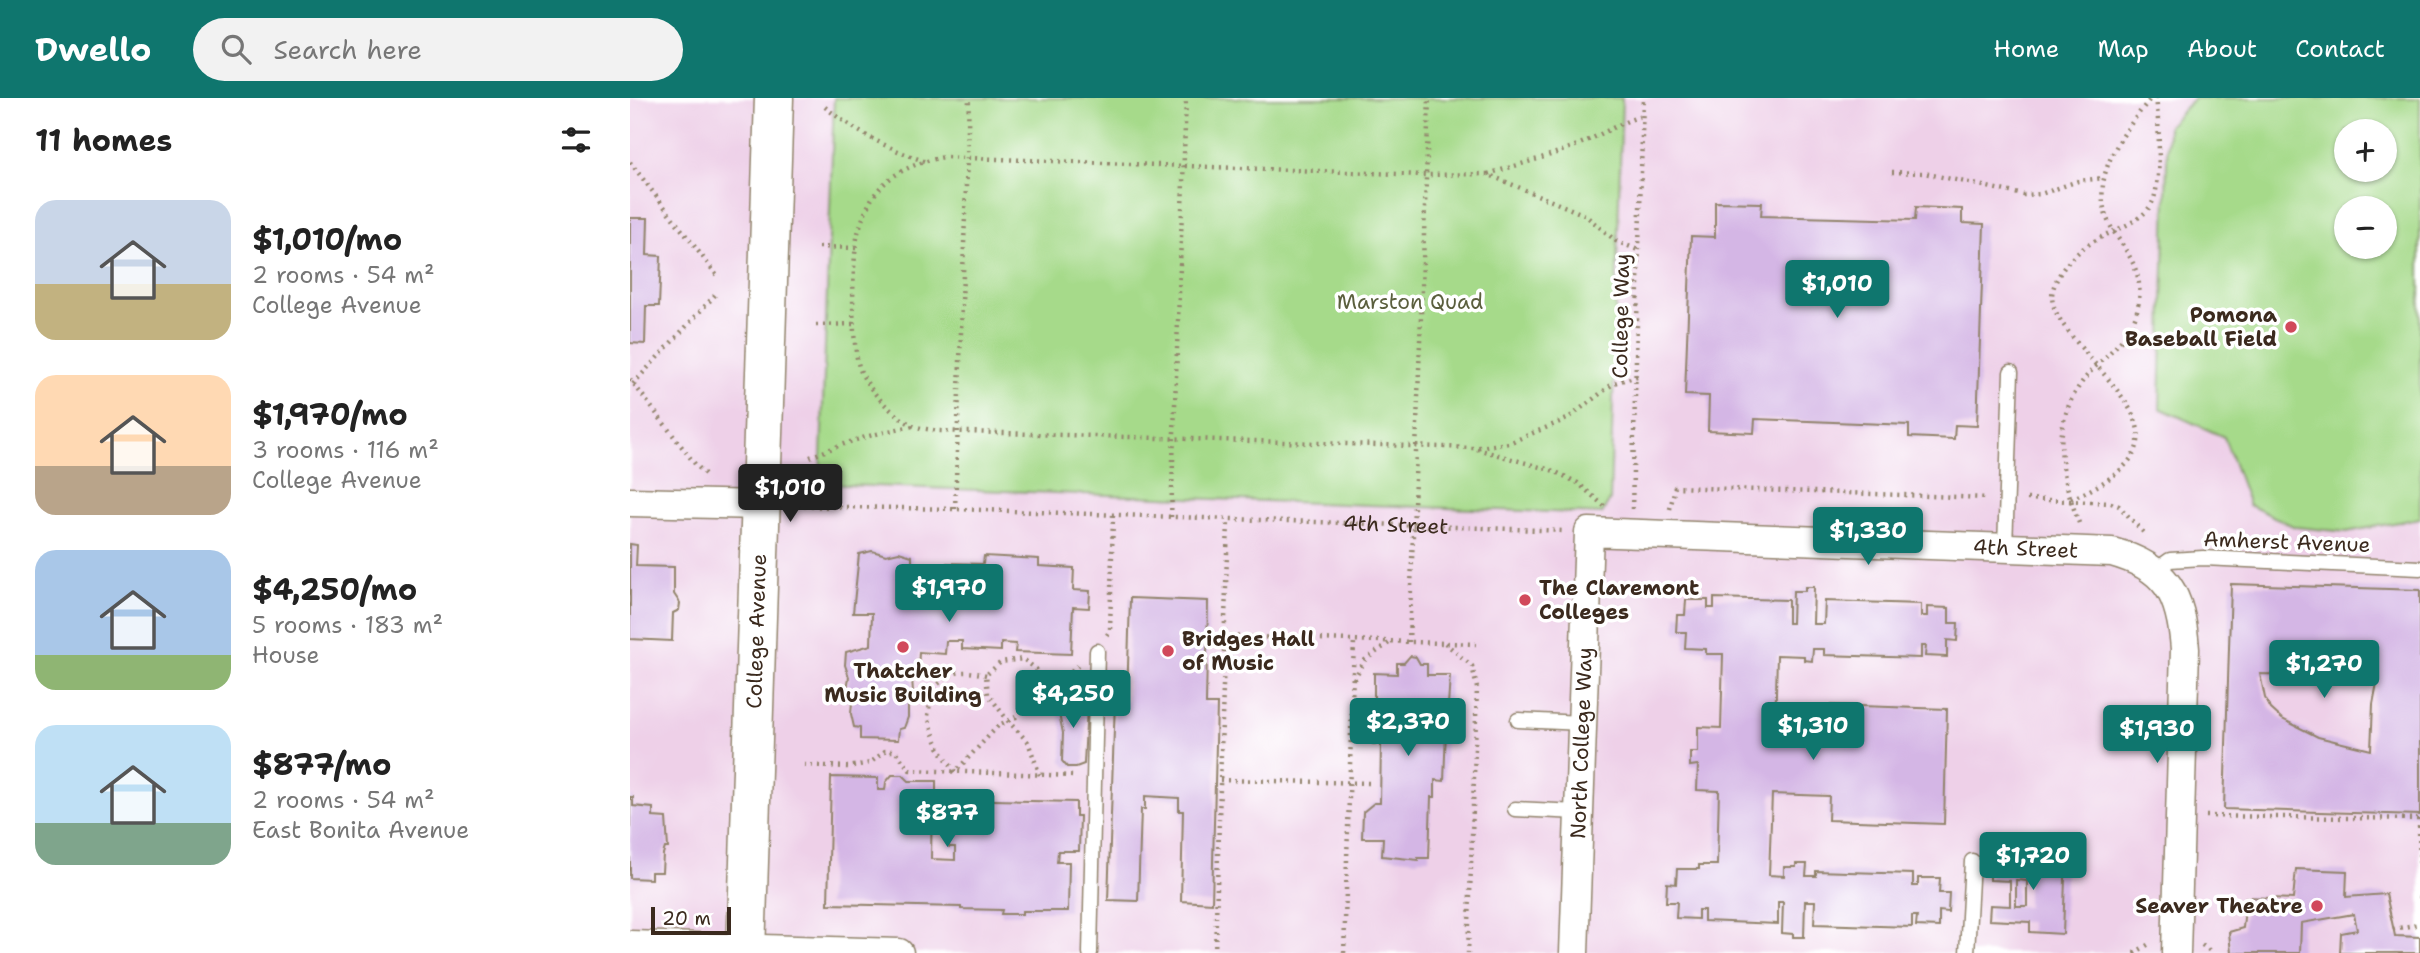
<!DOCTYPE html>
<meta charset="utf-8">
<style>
body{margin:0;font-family:"Shantell Sans",sans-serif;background:#f2f2f2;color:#222;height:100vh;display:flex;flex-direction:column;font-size:26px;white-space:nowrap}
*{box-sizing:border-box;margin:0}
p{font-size:23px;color:#767676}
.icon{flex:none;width:38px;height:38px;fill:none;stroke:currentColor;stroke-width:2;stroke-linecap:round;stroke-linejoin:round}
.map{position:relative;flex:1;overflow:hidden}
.drawer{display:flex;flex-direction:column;background:#fff;width:630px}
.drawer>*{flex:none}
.buttons{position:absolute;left:1704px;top:21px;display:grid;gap:14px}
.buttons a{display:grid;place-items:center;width:63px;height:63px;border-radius:50%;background:#fff;box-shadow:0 2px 5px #0004;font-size:35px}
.scale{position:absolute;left:21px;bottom:18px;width:80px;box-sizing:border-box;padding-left:7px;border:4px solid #3b2a1e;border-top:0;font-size:19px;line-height:24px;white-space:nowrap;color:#3b2a1e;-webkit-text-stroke:5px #fff;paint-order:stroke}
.price{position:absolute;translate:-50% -60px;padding:0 16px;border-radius:7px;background:#0f766e;color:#fff;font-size:23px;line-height:46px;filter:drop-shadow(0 2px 4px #0008)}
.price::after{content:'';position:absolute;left:50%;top:42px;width:21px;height:16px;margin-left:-10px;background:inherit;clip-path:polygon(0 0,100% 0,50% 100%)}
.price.active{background:#222;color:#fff}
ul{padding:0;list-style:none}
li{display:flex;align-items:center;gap:21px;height:175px;padding:0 35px}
li span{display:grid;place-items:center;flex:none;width:196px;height:140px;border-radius:21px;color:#555}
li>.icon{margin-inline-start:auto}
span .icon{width:84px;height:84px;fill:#fffc;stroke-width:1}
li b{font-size:30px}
h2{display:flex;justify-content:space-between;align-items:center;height:84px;padding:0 35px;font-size:30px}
header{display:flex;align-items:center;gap:42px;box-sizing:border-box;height:98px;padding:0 35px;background:#0f766e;color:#fff}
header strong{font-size:33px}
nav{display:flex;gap:38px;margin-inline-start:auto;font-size:24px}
.search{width:490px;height:63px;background:#f2f2f2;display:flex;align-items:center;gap:18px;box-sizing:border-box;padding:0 24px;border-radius:38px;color:#767676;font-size:26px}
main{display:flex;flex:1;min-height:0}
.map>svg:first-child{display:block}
.built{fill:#eed0e8;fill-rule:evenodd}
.green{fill:#a6da8a;stroke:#708254;stroke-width:2;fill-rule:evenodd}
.building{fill:#d4b6e5;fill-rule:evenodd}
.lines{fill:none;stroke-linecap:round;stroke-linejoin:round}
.lane-casing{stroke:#92846c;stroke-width:17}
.street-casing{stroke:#92846c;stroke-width:31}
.secondary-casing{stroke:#92846c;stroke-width:41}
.path{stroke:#92846c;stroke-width:4.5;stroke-dasharray:2 5;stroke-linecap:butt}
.lane{stroke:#fff;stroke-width:14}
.street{stroke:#fff;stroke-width:28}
.secondary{stroke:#fff;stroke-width:38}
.poi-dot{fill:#d1495b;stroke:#fff;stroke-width:2.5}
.labels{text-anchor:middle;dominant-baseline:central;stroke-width:7;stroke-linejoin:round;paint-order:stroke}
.park-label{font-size:21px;fill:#5b5f3e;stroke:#fff}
.poi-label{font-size:21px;font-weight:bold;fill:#3b2a1e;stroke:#fff;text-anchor:end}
.street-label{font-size:21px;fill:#3b2a1e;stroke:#fff}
</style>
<header>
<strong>Dwello</strong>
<div class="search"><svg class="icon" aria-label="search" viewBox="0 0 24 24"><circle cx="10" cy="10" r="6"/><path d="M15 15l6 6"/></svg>Search here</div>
<nav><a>Home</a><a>Map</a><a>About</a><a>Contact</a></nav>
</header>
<main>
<section class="drawer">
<h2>11 homes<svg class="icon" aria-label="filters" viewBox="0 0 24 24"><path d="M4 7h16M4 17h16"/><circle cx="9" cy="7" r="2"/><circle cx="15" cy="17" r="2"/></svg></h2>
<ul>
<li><span style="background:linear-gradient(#c9d6e8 60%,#c2b280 0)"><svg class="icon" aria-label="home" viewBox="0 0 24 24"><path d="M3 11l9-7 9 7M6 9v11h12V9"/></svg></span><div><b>$1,010/mo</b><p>2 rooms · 54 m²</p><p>College Avenue</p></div></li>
<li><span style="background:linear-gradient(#ffd9b3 65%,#b9a48a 0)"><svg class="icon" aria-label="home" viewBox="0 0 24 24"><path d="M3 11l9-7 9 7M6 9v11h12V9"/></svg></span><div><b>$1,970/mo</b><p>3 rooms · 116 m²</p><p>College Avenue</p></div></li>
<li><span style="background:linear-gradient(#a9c7e8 75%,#8fb573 0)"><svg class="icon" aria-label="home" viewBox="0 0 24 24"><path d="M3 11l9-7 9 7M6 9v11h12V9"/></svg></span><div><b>$4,250/mo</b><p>5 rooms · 183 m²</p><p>House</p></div></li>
<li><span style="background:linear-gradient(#bfe0f5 70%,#7fa58c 0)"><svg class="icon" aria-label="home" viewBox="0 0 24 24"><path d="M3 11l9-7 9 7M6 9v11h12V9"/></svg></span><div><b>$877/mo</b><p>2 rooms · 54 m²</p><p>East Bonita Avenue</p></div></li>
</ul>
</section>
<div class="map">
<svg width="1790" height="855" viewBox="0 0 1790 855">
<rect width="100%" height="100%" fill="#fff"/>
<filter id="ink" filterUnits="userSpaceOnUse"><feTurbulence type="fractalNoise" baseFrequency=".0143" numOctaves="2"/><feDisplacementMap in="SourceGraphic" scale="14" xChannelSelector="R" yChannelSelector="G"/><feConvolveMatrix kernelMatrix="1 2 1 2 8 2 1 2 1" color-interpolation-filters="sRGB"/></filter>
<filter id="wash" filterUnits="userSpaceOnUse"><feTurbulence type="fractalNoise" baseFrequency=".00686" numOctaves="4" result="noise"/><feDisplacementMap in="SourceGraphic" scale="28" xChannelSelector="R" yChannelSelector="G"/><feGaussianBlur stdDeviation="1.57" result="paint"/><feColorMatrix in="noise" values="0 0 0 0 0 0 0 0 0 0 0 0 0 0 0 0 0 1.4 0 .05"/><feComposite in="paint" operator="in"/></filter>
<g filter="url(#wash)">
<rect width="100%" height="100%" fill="#e9deb9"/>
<path class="built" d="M0 0H1790V855H0ZM1717 33H1755V72H1717ZM1717 110H1755V149H1717Z"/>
<path class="green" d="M204 0H992L980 402 972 416 190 386Z
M1564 0H1790V420L1717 434 1665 429 1619 407 1594 339 1530 310 1538 28ZM1717 33H1755V72H1717ZM1717 110H1755V149H1717Z"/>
<g id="blocks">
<path class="building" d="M1085 104 1132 105 1131 118 1285 122 1286 109 1332 111V125L1354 126 1347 328 1325 327 1324 341 1279 339V327L1125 321 1124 335 1078 333 1079 298 1055 297 1061 138 1085 139Z
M0 120H18L17 157 31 158 29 208H16L15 246 0 245Z
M0 446 7 447 6 468 44 469V496L50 505 49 512 43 515 42 543 0 541Z
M242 453 256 457 269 454 282 458V480L316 482 317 465 353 466 354 458 409 461V468L444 470 443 492 460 493 459 510 443 509 441 556 385 554 386 546 371 545V553L332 551V543H316L315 556 289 554 288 572 282 579 283 595 278 606V619L274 630 269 631 268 642 230 641V630L224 629 221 616 222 604 217 591 219 579 215 567 216 554 241 547 242 515H223L229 456Z
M1601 486 1790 492V717L1594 711ZM1630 576 1711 578 1747 585 1743 606 1741 652 1688 639 1652 621 1641 611 1635 600Z
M1175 489H1184L1183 526H1194L1195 503 1291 506V518H1297V509L1319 510V525H1328L1327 543 1317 542V559L1295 558 1296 548H1291V560L1194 557V551H1183L1182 563 1174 562V558L1147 557 1145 632 1201 633V607L1317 611 1314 726 1198 722 1199 698 1142 696 1139 777 1154 778V769H1166V766H1177L1176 778H1186V773L1283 776V788H1288V780H1310L1309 795H1319L1318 814 1309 813V829L1286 828 1287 818H1282V829L1184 826 1185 803H1175L1174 839H1163V836L1152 835 1153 804H1148V826L1074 823V812H1068V821L1046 820 1047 804H1036L1037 785 1046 786 1047 771H1069V767H1087L1089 693 1067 692 1068 667 1060 668V654H1068V629L1091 630 1093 556H1076V551L1055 550 1056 534H1046L1047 517H1055L1056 502H1078V510H1084V500L1158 502V525H1162L1163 493H1175Z
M500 500 578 503 576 606H587L582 805 551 803 553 713H549V700L515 698V711H511L508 803 478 802 485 603H497Z
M780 558 786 559 790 566H797V577H820L818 607 814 606 813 619H809V631L816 632 814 683 805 682V699H801L799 760H788V762L752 758 753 740H732L733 714 744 705H750L751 646H743V628H751L752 605 744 604V575L767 576V565H774Z
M438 597H441V600L446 598V600L451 598V601L456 604 457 607 454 666 446 669H437L432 663 433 635 429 616H425L426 606H429L432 600H438Z
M262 677H273L279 683H306V697H302L301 761 325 762V749H319L320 701 446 704V718H450L449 753H428L427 764H439L438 813H392V816H371L372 812 331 811V809L198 806 201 679 248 680V692H255L256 684Z
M0 699H3V708L23 710V719L36 720 38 750H35L33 756 32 774H21V781L0 780Z
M1402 753 1436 754 1433 836 1400 834V824L1359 822 1360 807 1380 808V783L1360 782V763L1402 764ZM1386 782 1397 783V808H1386Z
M1666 771 1717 773 1716 799 1756 796 1765 838 1790 839V855H1710L1711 835 1727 832 1724 816 1671 825 1670 855H1601L1599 834 1613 830 1616 799 1663 801Z"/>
</g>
</g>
<g filter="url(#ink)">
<use href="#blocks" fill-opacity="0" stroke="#92846c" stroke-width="2"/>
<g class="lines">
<g class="lane-casing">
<path id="lane" d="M1375 450 1381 274
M1526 472 1540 462 1573 460 1790 470
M888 622 952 625
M885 711 948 714
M460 855 467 553
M1337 855 1342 763"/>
</g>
<g class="street-casing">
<g id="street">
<path d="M0 404 131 407"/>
<path d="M0 847 269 855"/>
<path id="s2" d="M944 855 959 434 1482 454C1537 469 1551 496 1555 551L1546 855"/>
</g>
</g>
<g class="secondary-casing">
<g id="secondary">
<path id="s3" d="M116 855 144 0"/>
</g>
</g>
<g class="path">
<path d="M195 9C227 35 255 49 294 63"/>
<path d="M0 64 88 179"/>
<path d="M1262 74 1294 75 1394 97 1411 96 1448 83 1474 80"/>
<path d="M858 76C890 66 922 58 952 45 973 36 990 24 1012 18"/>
<path d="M189 149 227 150"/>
<path d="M186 227 225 226"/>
<path d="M1007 278 984 285 937 321 879 345 843 350 308 333C300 331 290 331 282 327 262 316 240 294 231 274 220 251 222 161 228 135 231 124 238 105 245 96 261 74 288 64 314 59L795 77 857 76 955 117 986 143 1008 152"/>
<path d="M0 281 65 366 78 379"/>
<path d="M3 286 87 195"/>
<path d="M847 351 924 373 948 385 974 408"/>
<path d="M180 359C214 345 247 334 284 328"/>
<path d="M1397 401 1481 405 1489 408 1515 436"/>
<path d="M1441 401C1556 350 1501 310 1444 241 1435 229 1423 215 1422 199 1422 192 1425 185 1428 179 1440 157 1461 143 1484 133 1497 127 1515 119 1522 105 1532 87 1529 22 1526 0"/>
<path id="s1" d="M160 408 325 411 935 433"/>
<path d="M325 411 339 0"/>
<path d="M1002 411 1013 0"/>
<path d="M1040 411 1045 389 1357 400"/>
<path d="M541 419 556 0"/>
<path d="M1449 425C1427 367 1418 315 1467 267 1488 246 1505 234 1509 202 1512 173 1499 157 1484 134 1453 85 1491 37 1521 0"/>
<path d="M477 537 480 532 483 417"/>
<path d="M593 538 846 546"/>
<path d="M779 544 799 0"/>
<path d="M815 545 842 568 847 590 838 855"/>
<path d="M356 577C329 571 323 573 302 591L298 618 308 649 325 674 369 627 386 619 413 583 435 577 448 568"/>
<path d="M724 581 735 562 762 543"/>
<path d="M174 667 218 669 240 665 255 653H265L280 672 445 678"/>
<path d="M410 677 398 644 378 623 358 596 356 577 371 564 393 561 406 571 413 583"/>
<path d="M590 682 741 685"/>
<path d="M1576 718 1790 721"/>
<path d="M1789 721 1790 803"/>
<path d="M1763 831 1790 826"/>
<path d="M1572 847 1583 855"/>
<path d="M585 855 598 422"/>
<path d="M714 855 724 542"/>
<path d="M1504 855 1521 845"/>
</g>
<use href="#lane" class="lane"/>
<use href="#street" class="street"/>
<use href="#secondary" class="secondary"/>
</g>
</g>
<g class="poi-dot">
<circle cx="1661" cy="229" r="7"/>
<circle cx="895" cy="502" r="7"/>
<circle cx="273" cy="549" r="7"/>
<circle cx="538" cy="553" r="7"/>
<circle cx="1687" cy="808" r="7"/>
</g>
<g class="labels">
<g class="park-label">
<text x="780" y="204">Marston Quad</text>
</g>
<g class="poi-label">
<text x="1647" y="217">Pomona<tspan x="1647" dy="24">Baseball Field</tspan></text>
<text x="909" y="490" text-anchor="start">The Claremont<tspan x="909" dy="24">Colleges</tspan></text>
<text x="552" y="541" text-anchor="start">Bridges Hall<tspan x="552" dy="24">of Music</tspan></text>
<text x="273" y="573" text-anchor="middle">Thatcher<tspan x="273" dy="24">Music Building</tspan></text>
<text x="1673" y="808">Seaver Theatre</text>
</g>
<g class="street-label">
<text transform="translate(991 218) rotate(-89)">College Way</text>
<text stroke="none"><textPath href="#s1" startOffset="606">4th Street</textPath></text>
<text transform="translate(1657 444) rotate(2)">Amherst Avenue</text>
<text stroke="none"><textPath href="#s2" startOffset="858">4th Street</textPath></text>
<text stroke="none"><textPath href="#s3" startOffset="322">College Avenue</textPath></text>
<text stroke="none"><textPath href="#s2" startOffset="210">North College Way</textPath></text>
</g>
</g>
</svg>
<div class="buttons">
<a>+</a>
<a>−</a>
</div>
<div class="scale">20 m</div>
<b class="price" style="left:1207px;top:222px">$1,010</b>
<b class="price active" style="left:160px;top:426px">$1,010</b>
<b class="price" style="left:1238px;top:469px">$1,330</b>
<b class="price" style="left:319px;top:526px">$1,970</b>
<b class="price" style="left:1694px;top:602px">$1,270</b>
<b class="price" style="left:443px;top:632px">$4,250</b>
<b class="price" style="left:778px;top:660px">$2,370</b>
<b class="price" style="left:1183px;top:664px">$1,310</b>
<b class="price" style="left:1527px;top:667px">$1,930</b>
<b class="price" style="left:317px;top:751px">$877</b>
<b class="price" style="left:1403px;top:794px">$1,720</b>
</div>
</main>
